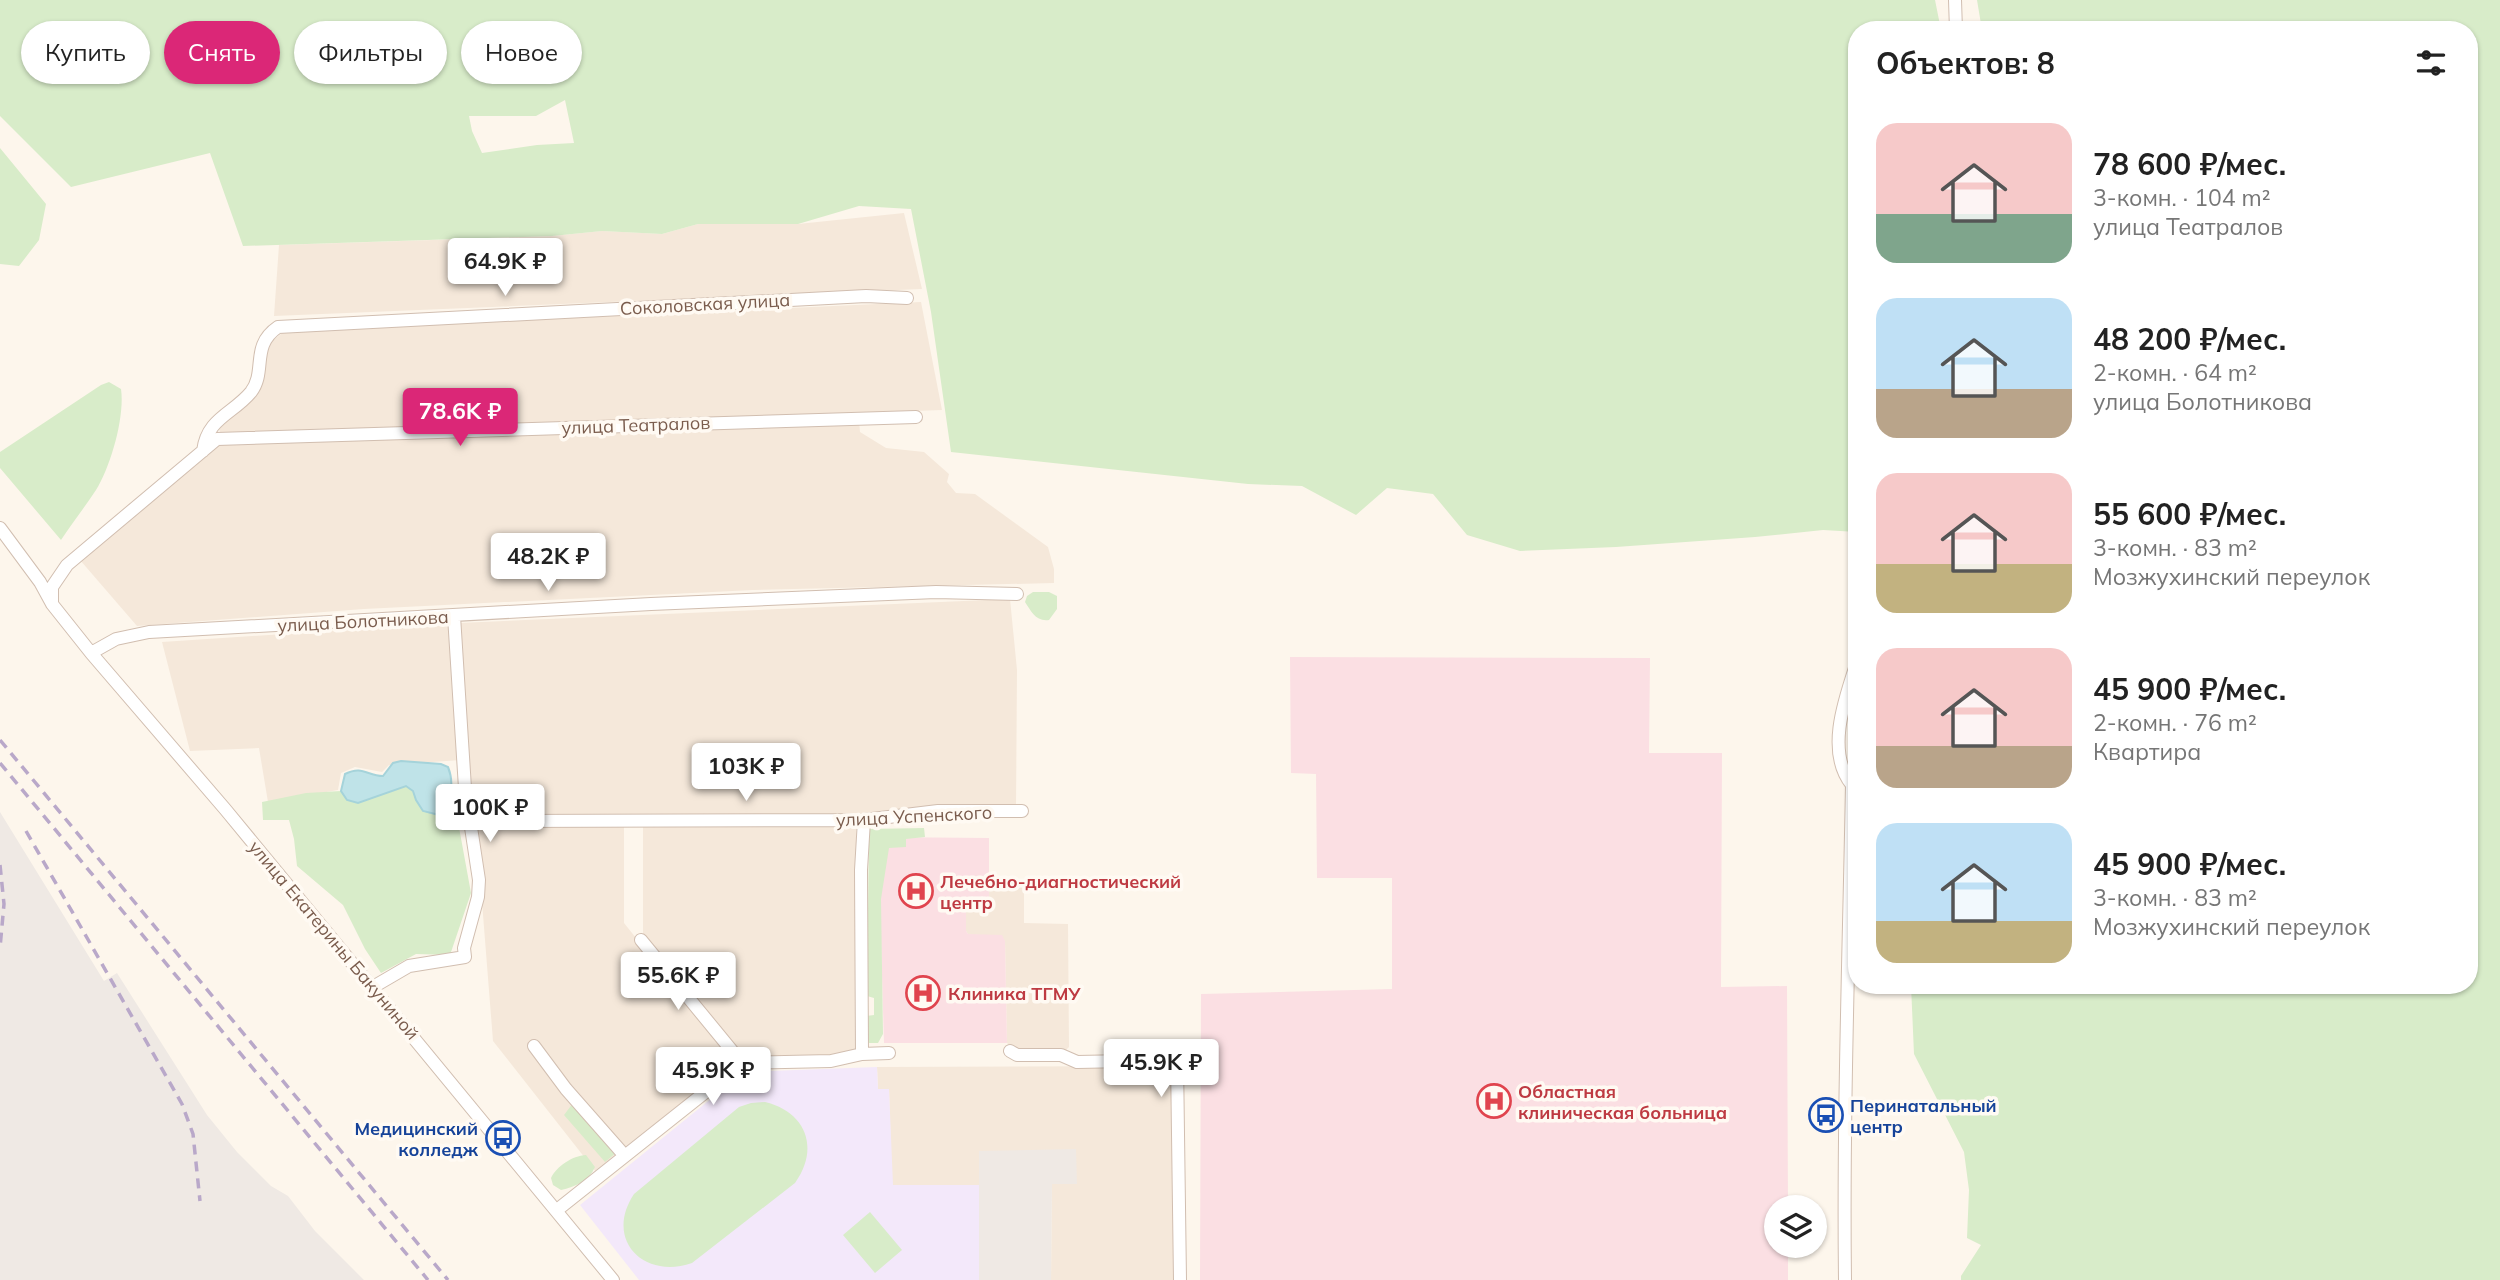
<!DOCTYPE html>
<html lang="ru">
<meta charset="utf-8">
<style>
body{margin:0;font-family:Mulish,sans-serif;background:#f2f2f2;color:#222;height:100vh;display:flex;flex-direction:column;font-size:26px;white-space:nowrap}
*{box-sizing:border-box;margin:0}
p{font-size:23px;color:#767676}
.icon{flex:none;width:38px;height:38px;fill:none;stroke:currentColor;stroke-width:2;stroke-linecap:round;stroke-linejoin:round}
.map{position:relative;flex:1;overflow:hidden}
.side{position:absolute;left:1848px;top:21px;width:630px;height:973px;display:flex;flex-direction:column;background:#fff;border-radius:28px;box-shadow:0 2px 5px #0004}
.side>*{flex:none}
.banner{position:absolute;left:21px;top:21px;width:665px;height:63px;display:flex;gap:14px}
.fabs{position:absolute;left:1764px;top:1195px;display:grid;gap:14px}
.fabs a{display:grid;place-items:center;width:63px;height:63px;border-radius:50%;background:#fff;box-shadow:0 2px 5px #0004;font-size:35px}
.price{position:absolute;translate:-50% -60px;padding:0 16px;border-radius:7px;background:#fff;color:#222;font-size:23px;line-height:46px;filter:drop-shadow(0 2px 4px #0008)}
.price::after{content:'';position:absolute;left:50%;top:42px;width:21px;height:16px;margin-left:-10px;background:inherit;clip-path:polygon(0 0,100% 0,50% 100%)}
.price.selected{background:#db2777;color:#fff}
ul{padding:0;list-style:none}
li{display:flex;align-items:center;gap:21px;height:175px;padding:0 28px}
li span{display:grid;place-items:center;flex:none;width:196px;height:140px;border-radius:21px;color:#555}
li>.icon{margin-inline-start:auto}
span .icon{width:84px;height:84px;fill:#fffc;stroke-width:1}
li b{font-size:30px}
h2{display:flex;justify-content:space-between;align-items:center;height:84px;padding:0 28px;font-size:30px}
.chip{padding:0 24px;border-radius:32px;background:#fff;box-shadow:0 2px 5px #0004;font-size:24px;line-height:63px}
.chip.selected{background:#db2777;color:#fff}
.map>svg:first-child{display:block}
.residential{fill:#f5e8da}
.industrial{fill:#efe9e4}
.education{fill:#f3e8fa}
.medical{fill:#fbdfe3}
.green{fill:#d8ecc9;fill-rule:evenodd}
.water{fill:#bfe3e8;stroke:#a5d3da;stroke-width:2}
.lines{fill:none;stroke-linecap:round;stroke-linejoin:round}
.street-casing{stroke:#d1beb0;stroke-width:14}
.street{stroke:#fff;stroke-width:12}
.rail{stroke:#b9a8c9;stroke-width:3.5;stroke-dasharray:10 7;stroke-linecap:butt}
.labels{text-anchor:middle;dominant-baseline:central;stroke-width:7;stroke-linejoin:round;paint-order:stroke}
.street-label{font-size:18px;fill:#7a5c4d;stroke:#fffaf3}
.health-label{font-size:18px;font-weight:bold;fill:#be3a42;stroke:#fffaf3;text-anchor:start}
.transit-label{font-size:18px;font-weight:bold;fill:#164399;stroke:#fffaf3;text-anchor:start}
</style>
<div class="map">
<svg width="2500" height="1280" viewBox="0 0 2500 1280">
<rect width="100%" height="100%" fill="#fdf6ec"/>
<path class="residential" d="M904 213 922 289 274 316 279 245 552 236 602 231 662 234 698 224H798Z
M921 302 942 410 221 435 219 429 257 393 267 345 285 331Z
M859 421 860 432 886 448 924 452 949 474 947 482 956 493 975 494 1048 547 1054 569V583L753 590 364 609 137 626 80 560 221 443Z
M1010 599 1017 670 1016 808 895 815 474 817 459 623Z
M450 623 461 760 389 765 382 772 355 767 341 773 338 790 268 802 259 748 190 751 162 642Z
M856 824 858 1050 836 1056 743 1059 643 938V825Z
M476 826H624V923L735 1062 596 1172 493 1041Z
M989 886 1024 887V923L1068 924 1069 1047 1065 1051H1017L1007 1043 1005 941 968 934 966 931 965 903H989Z
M1175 1066 1177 1280H1051L1052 1183 979 1151V1185H892L889 1089H878L877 1067Z"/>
<path class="industrial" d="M0 812 104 981 117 973 207 1115 237 1152 271 1186 288 1196 315 1231 364 1280H0Z
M1076 1149 1077 1184H1052L1051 1280H979V1151Z"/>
<path class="education" d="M877 1067 878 1089H889L893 1185H979V1280H639L580 1205 744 1072Z"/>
<path class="medical" d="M1290 657 1650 658 1649 753H1722L1721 987 1787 986 1788 1207 1776 1208V1246H1788V1280H1200L1201 994 1392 989V878H1317L1316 774 1291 773Z
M878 837 989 838V903H966V931L968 934 1002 935 1005 941 1007 1043H884Z"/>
<path class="green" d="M0 0H1935L1941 30H1857V532L1823 530 1755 537 1616 547 1520 551 1467 535 1433 494 1387 488 1356 515 1302 486 1248 484 951 452 931 312 911 209 859 206 798 224H698L662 234 602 231 552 236 243 246 210 153 71 187 0 116ZM565 100 574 143 537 145 482 153 472 131 469 116H536Z
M1977 0H2500V1280H1961V1276L1981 1245 1967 1238 1969 1190 1964 1152 1914 1054 1911 985H2469V30H1982Z
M0 148 46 204 39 240 19 266 0 264Z
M109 382 121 389C125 416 111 466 96 490 85 507 72 523 61 540L0 468V452L101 385Z
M1033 592H1049L1057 596V609L1049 620C1036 622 1031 611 1025 602L1027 596Z
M406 786 413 791 416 800 423 811 443 816 456 811 471 893 450 955 416 954 381 973 365 949 343 905 297 866 294 839 289 820H263L262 802 306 793 341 791 347 800 358 803Z
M924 828 925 837 906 839V847L889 848 881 899 883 1034 878 1043H868L866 1016 874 1015V998L867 996 869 829Z
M765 1102C806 1112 820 1148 795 1183L692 1263C643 1280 604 1239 634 1194L739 1107 751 1103Z
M573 1103 617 1152 605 1162 564 1115Z
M586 1155 595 1167C589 1181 575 1187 561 1190L553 1185 551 1178C557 1166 572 1156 586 1155Z
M870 1212 902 1250 875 1273 843 1235Z"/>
<path class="water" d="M401 761 441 764 448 767C455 784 450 800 443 816L423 811 416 800 413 791 406 786 358 803 347 800 341 791 345 774C363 765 367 776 383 776L393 763Z"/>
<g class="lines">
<g class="street-casing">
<path id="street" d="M1955 0 1956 30
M203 451C207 418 233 414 251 392 267 371 250 346 278 327L866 296 907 298
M0 528 40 582 52 604 91 653 225 809 613 1280
M52 604V587L67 565 217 439 916 417
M91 653 116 639 149 632 651 604 936 592 1017 594
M1852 785C1825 752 1845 698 1857 662
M470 821 864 820 938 811H1022
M641 940 742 1063
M373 987 409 966 465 957 464 948 478 897 479 880 465 788 454 616
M534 1046 566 1089 625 1156
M1010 1051 1017 1055H1061L1077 1062 1177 1060 1180 1280
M862 1054 861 870 864 820
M557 1210 742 1063 831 1061 862 1054 889 1053
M1845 1280C1843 1115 1849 950 1852 785L1857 784"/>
</g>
<use href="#street" class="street"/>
<path class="rail" d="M0 740 448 1280
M0 763 428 1280
M26 831 182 1104 193 1134 200 1201
M0 865 4 904 0 948"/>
</g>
<defs>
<g id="hospital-ring" transform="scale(1.75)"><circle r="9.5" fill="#fffaf3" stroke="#e0444e" stroke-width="1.5"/><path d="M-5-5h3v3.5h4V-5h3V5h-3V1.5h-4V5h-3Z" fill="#e0444e"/></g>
<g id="bus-ring" transform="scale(1.75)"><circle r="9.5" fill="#fffaf3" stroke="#1a4fb4" stroke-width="1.5"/><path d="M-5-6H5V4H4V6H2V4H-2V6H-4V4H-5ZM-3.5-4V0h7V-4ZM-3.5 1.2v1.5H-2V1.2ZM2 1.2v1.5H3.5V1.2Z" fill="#1a4fb4"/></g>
</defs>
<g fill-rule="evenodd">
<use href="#hospital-ring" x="916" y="891"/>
<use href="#hospital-ring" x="923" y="993"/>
<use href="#hospital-ring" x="1494" y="1101"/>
<use href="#bus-ring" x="1826" y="1115"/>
<use href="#bus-ring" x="503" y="1138"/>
</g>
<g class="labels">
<g class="street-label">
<text transform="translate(705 304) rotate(-3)">Соколовская улица</text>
<text transform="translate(636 425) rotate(-2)">улица Театралов</text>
<text transform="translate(363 621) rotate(-3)">улица Болотникова</text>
<text transform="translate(914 816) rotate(-3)">улица Успенского</text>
<text transform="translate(334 940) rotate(50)">улица Екатерины Бакуниной</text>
</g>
<g class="health-label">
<text x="940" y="881">Лечебно-диагностический<tspan x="940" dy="21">центр</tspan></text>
<text x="948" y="993">Клиника ТГМУ</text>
<text x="1518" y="1091">Областная<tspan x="1518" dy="21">клиническая больница</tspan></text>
</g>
<g class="transit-label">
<text x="1850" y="1105">Перинатальный<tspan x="1850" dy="21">центр</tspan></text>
<text x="478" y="1128" text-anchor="end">Медицинский<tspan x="478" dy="21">колледж</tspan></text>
</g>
</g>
</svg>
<div class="fabs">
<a><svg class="icon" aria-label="layers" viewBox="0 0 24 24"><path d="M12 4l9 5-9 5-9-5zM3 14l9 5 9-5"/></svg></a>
</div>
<b class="price" style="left:505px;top:298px">64.9K ₽</b>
<b class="price selected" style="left:460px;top:448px">78.6K ₽</b>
<b class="price" style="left:548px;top:593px">48.2K ₽</b>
<b class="price" style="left:746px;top:803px">103K ₽</b>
<b class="price" style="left:490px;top:844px">100K ₽</b>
<b class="price" style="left:678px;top:1012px">55.6K ₽</b>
<b class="price" style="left:1161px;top:1099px">45.9K ₽</b>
<b class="price" style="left:713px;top:1107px">45.9K ₽</b>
<div class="banner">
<a class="chip">Купить</a>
<a class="chip selected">Снять</a>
<a class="chip">Фильтры</a>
<a class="chip">Новое</a>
</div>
<section class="side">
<h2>Объектов: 8<svg class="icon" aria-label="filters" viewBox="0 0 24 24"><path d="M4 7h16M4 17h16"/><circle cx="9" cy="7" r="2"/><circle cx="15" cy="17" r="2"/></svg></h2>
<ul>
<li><span style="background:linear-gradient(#f6c9c9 65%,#7fa58c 0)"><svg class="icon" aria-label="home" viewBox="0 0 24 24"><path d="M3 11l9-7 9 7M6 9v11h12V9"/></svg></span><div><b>78 600 ₽/мес.</b><p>3-комн. · 104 m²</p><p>улица Театралов</p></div></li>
<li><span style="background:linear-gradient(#bfe0f5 65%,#b9a48a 0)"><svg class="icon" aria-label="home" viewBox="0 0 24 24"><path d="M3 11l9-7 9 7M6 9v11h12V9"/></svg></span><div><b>48 200 ₽/мес.</b><p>2-комн. · 64 m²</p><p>улица Болотникова</p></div></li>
<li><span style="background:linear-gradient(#f6c9c9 65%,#c2b280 0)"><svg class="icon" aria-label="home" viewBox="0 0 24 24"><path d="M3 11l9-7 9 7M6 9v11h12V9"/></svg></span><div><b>55 600 ₽/мес.</b><p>3-комн. · 83 m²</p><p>Мозжухинский переулок</p></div></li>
<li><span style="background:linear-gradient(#f6c9c9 70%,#b9a48a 0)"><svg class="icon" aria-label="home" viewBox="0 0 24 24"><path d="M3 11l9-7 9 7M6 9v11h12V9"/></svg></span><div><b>45 900 ₽/мес.</b><p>2-комн. · 76 m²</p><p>Квартира</p></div></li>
<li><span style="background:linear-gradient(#bfe0f5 70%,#c2b280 0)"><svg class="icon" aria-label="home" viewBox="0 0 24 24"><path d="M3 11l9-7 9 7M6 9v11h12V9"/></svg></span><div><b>45 900 ₽/мес.</b><p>3-комн. · 83 m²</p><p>Мозжухинский переулок</p></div></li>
</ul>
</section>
</div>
